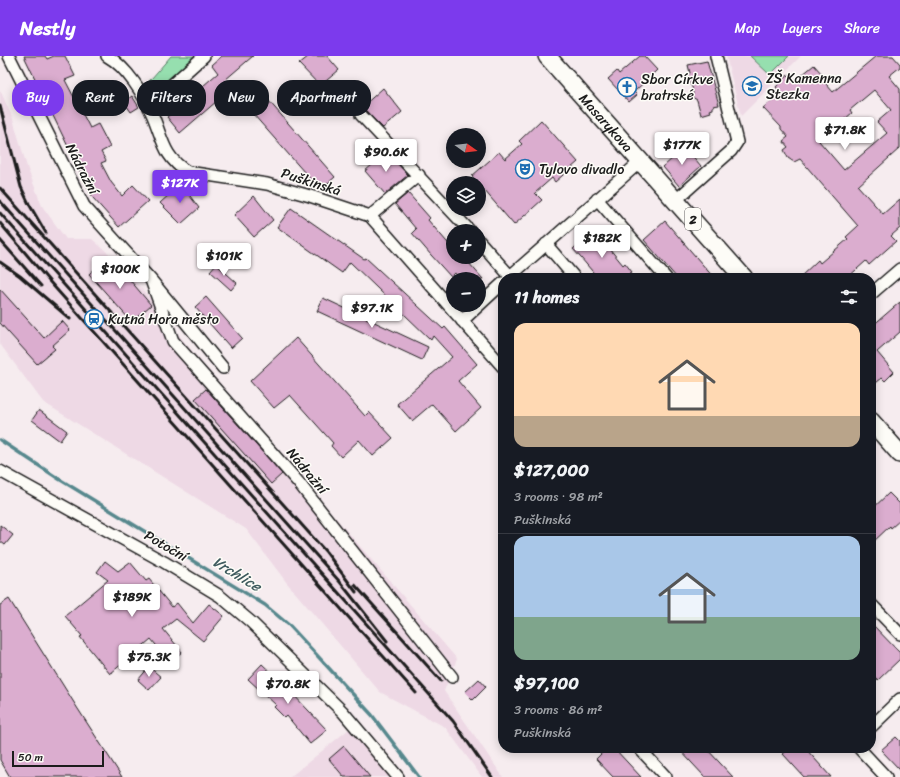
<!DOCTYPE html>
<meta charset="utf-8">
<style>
body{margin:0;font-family:Sriracha,sans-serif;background:#20242c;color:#f1f3f6;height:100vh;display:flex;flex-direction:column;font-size:15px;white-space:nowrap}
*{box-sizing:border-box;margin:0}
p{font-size:13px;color:#9ea1a6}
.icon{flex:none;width:22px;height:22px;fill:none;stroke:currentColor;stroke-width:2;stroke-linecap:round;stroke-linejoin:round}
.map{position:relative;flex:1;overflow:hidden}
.sheet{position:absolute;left:498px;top:217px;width:378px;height:480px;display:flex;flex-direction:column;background:#171b24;border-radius:16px;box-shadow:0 2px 10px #0003}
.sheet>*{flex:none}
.guide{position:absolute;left:12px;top:24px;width:380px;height:36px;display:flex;gap:8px}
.needle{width:26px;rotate:104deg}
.controls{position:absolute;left:446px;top:72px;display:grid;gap:8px}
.controls a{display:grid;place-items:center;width:40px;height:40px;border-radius:50%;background:#171b24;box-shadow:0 2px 10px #0003;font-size:20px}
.scale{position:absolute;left:12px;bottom:10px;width:92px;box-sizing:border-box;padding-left:4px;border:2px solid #1c1c1c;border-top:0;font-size:11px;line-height:14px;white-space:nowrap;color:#1c1c1c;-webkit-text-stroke:3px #fdfcf7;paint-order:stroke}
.price{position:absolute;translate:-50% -34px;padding:0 9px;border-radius:4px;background:#fff;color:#222;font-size:13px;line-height:26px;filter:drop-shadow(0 1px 2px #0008)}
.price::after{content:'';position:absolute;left:50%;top:24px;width:12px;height:9px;margin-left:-6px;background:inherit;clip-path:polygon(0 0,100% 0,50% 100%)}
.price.on{background:#7c3aed;color:#fff}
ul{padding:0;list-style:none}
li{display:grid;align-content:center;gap:8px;height:212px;padding:0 16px}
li+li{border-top:1px solid #363941}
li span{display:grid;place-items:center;height:124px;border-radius:12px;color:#555}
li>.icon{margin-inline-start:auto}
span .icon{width:72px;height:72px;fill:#fffc;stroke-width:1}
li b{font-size:17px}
h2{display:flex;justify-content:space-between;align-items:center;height:48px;padding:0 16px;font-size:17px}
.pill{padding:0 14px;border-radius:16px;background:#171b24;box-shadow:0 2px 10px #0003;font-size:14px;line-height:36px}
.pill.on{background:#7c3aed;color:#fff}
header{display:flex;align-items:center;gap:24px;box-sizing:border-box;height:56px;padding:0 20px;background:#7c3aed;color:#fff}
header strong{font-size:19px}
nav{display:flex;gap:22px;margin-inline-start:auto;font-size:14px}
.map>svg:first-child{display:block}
.built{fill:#eed9e5}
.green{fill:#96dfaf;stroke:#597e66}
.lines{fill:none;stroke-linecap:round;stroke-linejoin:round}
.stream{stroke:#57888d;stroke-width:3.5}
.building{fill:#dbadcf;stroke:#1c1c1c;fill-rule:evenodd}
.minor-casing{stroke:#1c1c1c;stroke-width:14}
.primary-casing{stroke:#1c1c1c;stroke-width:20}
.minor{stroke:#fdfcf7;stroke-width:11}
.primary{stroke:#fdfcf7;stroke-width:17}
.rail{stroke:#1c1c1c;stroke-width:3}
.labels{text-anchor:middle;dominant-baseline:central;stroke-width:3;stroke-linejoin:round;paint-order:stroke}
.shield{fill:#fdfcf7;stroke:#605f5e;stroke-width:1}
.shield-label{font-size:13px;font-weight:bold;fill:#1c1c1c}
.poi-label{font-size:14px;fill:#1c1c1c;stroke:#fdfcf7;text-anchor:start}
.street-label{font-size:14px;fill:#1c1c1c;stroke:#fdfcf7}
.water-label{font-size:15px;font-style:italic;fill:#3f5b5e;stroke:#fdfcf7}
</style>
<header>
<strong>Nestly</strong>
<nav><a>Map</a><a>Layers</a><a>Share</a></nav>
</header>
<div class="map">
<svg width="900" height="721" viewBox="0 0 900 721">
<rect width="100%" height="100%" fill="#f6ecef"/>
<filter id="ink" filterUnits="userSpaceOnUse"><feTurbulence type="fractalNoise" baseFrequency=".025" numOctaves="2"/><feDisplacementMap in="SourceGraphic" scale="8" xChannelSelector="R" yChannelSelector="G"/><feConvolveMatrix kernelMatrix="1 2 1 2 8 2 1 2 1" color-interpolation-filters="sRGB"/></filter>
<g filter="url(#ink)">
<path class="built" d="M726 0H801L741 60Z
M0 34 13 63 27 111 42 150 66 183H92L115 203 149 241 186 288 457 603 444 635 503 721H482L445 671 380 636 287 527 246 473 43 346 0 288Z
M354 669 393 721H290Z"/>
<path class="green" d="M171 0H195L152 39 145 30Z
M750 0H789L770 19Z"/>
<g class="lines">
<path class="stream" d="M0 384 59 423 265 549 290 570 372 659 419 721"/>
</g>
<path class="building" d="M24 0H45L47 3 54 0H65L75 20 65 24 90 72 98 68 110 91 101 96 106 105 101 107 111 126 122 140 133 129 148 145 119 171 93 142Z
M222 0H253L225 24 232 32 180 77 167 61 218 17 212 9Z
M309 0H327L339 14 320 30 299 8Z
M640 0H644L657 14 634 36 637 39 629 46 608 23 617 15 619 18Z
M876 0H893L900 8V11L889 20 900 33V92L858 130 883 158 900 143V172L891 180 896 185 869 209 866 205 847 222H799L818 204 820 207 848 183 846 181 858 170 800 103 794 106 788 102 784 94 788 91 783 85 788 81 781 73V71L763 52 781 37 776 31 786 20 791 19 796 24 814 9 822 18 820 21 833 36ZM874 34 891 54 877 66 887 77 844 114 819 85 852 57 850 54Z
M707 5 719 49 713 50V53L710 54 711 56 701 59 697 44 692 41 693 38 692 31 686 21 690 17 688 9Z
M383 32 402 56 383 72 362 51Z
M132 40 139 51 131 56 124 46Z
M268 44 335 121 320 134 253 58Z
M541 64 578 106 555 126 552 122 535 137 542 144 514 169 472 120 499 96 505 103 522 88 519 85Z
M685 91 701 110 679 130 663 111Z
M387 96 408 119 385 138 365 115Z
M181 128 199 152 181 168 160 147Z
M408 137 430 162 428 164 453 193V201H460L466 207 468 206 483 223H460L455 217 451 221 431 199 412 177 416 173 395 148Z
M254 140 273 164 254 181 234 159Z
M291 152 364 203 366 202 443 273 445 271 477 308 458 325 481 352 456 375 432 348 412 365 397 348 452 301 433 280 431 284 350 206 342 217 277 171Z
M665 165 702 208 714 222H677L644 184Z
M594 175 601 184 603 182 610 191 609 192 623 209 625 207 632 216 630 217 634 222H598L581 202 573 193Z
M102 206 105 210 111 209 119 211 151 249 136 262 134 260 130 264 89 218Z
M216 208 237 227 231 234 210 215Z
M0 233 44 282 62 265 70 274 52 290 55 293 37 308 0 267Z
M206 241 242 282 231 292 195 251Z
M323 242 428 291 422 304 317 255Z
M900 246V276L877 296 894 316 885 325 882 322 871 331V271Z
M296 282 365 360 369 356 393 382 373 400 359 384 341 401 331 390 333 387 290 339 274 352 250 325Z
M206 333 282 418 271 428 195 343Z
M39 354 67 375 60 385 32 364Z
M889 437 900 448V464L891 472 890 470 871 488V454Z
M0 469 13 479 5 489 0 485Z
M105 505 118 515 130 506 146 525 149 523 172 551 177 547 193 567 209 548 224 560 203 585 176 563 163 573 182 596 170 606 151 583 110 618 80 581 82 580 65 560 108 524 97 516Z
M9 543 78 653 122 721H10L3 709 0 704V549Z
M871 567 900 597V603L878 624 871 617Z
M262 608 277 622 274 626 287 638 290 635 327 674 310 688 287 660 285 662 274 651 276 649 248 623Z
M149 611 161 621 149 634 138 624Z
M479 623 486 631 473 644 465 636Z
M896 681 900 685V714L881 694Z
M344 690 370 721H344L329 703Z
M607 692H614L641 721H613L596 703Z
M678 692H706L733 721H705Z
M790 692H805L831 721H804L783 698Z"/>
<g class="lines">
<g class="minor-casing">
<path id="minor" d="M9 0 84 150 151 224 223 312
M107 0C127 11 144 39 153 60 163 84 164 102 188 116L267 128 310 140 370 160 503 311
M148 50 204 0
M361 59 470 175
M597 143 666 222
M676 144 731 95 737 86 716 0
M370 160 419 119
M479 185 510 220
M546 188 575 222
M508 222 641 105
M151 224 173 285 298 426 452 621
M871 238 900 213
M462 265 503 227
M0 415 164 506 220 540 251 566 343 656 398 721
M871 548 900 578
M871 671 900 643
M639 692 666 721
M859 692 886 721"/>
</g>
<g class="primary-casing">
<g id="primary">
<path id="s1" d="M547 0 744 222"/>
<path d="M871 365 900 398"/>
</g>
</g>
<use href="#minor" class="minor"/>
<use href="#primary" class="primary"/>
<path class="rail" d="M0 50 21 131 29 148 46 177
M0 132 326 496 356 536
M0 145 340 526 387 585
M0 157 453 665 492 721
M0 167 49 225 416 637
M0 184 41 230
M0 206 20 220 70 263
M355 529 441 625"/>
</g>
</g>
<defs>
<g id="school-ring" transform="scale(1)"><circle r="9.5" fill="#fdfcf7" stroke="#1f6fb2" stroke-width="1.5"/><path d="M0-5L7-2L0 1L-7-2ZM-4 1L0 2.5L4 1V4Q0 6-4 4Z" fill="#1f6fb2"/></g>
<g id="church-ring" transform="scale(1)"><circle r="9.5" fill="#fdfcf7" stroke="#1f6fb2" stroke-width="1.5"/><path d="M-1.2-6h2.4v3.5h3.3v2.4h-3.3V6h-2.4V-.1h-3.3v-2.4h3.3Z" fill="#1f6fb2"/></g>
<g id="theatre-ring" transform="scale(1)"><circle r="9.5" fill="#fdfcf7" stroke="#1f6fb2" stroke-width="1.5"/><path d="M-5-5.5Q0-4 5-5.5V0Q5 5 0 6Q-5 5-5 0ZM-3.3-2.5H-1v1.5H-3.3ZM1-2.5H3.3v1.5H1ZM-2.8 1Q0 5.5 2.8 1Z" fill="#1f6fb2"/></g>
<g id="station-ring" transform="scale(1)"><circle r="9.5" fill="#fdfcf7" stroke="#1f6fb2" stroke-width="1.5"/><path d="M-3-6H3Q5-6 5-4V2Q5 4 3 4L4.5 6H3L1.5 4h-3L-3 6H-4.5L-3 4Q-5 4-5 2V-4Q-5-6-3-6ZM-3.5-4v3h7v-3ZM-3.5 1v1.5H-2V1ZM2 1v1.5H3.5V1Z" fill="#1f6fb2"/></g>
</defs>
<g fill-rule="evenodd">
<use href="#school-ring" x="752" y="30"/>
<use href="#church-ring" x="627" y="31"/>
<use href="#theatre-ring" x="525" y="113"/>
<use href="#station-ring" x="94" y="263"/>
</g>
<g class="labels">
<rect class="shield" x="685" y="152" width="16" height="22" rx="3"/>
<g class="shield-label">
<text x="693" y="163">2</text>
</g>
<g class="poi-label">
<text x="766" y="22">ZŠ Kamenna<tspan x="766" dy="16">Stezka</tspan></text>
<text x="641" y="23">Sbor Církve<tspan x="641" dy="16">bratrské</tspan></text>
<text x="539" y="113">Tylovo divadlo</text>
<text x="108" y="263">Kutná Hora město</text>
</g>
<g class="street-label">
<text stroke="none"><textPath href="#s1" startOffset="89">Masarykova</textPath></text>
<text transform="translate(82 113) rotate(63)">Nádražní</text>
<text transform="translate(311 126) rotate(18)">Puškinská</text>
<text transform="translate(307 415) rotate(50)">Nádražní</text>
<text transform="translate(166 490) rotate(30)">Potoční</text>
</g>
<g class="water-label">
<text transform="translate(237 518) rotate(31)">Vrchlice</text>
</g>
</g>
</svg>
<div class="controls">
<a><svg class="needle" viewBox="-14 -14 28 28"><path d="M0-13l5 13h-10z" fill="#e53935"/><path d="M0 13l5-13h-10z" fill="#9ea1a6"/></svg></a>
<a><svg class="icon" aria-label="layers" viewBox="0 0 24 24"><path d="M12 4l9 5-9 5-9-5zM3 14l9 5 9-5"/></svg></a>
<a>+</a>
<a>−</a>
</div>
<div class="scale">50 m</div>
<b class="price" style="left:845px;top:95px">$71.8K</b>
<b class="price" style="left:682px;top:110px">$177K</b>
<b class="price" style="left:386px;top:117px">$90.6K</b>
<b class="price on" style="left:180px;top:148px">$127K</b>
<b class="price" style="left:602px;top:203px">$182K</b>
<b class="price" style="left:224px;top:221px">$101K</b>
<b class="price" style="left:120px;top:234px">$100K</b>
<b class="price" style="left:372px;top:273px">$97.1K</b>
<b class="price" style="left:132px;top:562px">$189K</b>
<b class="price" style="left:149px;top:622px">$75.3K</b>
<b class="price" style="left:288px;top:649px">$70.8K</b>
<div class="guide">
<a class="pill on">Buy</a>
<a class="pill">Rent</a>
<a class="pill">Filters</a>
<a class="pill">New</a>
<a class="pill">Apartment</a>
</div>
<section class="sheet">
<h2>11 homes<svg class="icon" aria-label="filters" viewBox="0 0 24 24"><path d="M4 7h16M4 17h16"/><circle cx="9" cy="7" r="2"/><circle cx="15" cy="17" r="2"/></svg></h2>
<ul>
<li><span style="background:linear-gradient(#ffd9b3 75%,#b9a48a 0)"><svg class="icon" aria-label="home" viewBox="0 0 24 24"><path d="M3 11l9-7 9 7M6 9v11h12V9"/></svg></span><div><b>$127,000</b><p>3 rooms · 98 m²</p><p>Puškinská</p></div></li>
<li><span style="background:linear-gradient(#a9c7e8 65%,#7fa58c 0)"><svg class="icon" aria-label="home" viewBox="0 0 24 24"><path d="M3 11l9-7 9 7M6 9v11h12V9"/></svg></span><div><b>$97,100</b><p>3 rooms · 86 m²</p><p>Puškinská</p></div></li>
</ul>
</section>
</div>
